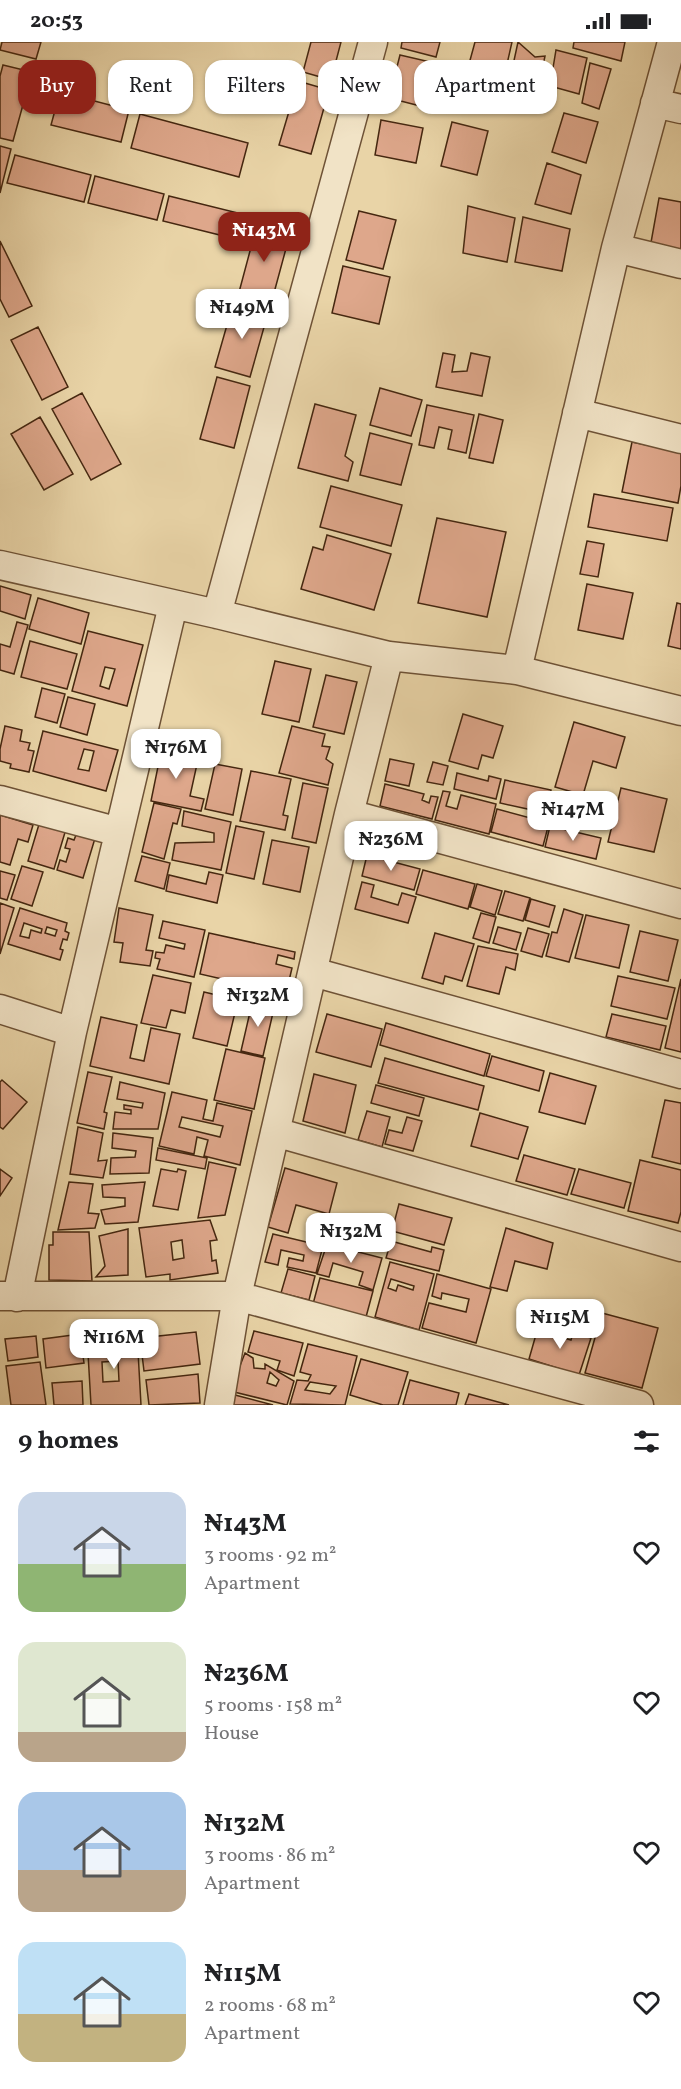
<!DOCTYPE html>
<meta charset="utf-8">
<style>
body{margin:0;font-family:Vollkorn,serif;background:#f2f2f2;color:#202124;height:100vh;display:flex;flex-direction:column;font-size:22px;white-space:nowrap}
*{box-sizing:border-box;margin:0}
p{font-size:20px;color:#757577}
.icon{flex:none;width:33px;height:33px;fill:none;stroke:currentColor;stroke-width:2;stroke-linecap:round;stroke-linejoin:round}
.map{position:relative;height:1363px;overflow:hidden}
.details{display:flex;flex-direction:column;background:#fff;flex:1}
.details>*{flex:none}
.guide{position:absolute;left:18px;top:18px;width:645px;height:54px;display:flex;gap:12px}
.price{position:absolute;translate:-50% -51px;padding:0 14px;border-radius:12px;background:#fff;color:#222;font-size:20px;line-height:39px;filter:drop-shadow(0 2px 3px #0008)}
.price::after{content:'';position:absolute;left:50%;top:36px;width:18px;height:14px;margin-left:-9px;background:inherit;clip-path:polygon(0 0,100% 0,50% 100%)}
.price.current{background:#8f2418;color:#fff}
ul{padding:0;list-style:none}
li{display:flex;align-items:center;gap:18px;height:150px;padding:0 18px}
li span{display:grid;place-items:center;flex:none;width:168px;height:120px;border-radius:18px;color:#555}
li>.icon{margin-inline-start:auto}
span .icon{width:72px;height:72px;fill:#fffc;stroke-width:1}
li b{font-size:26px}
h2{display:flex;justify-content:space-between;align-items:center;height:72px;padding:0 18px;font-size:26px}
.chip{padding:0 21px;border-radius:18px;background:#fff;box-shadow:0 2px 4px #0004;font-size:21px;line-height:54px}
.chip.current{background:#8f2418;color:#fff}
.status{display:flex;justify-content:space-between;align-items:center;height:42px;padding:0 30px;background:#fff;direction:ltr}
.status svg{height:16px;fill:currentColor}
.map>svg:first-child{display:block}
.building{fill:#dea78b;stroke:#452710;stroke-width:1.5;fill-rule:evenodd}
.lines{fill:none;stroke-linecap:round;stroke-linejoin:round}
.minor-casing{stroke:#6e5236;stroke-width:31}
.minor{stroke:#f1e3c6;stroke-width:28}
</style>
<div class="status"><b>20:53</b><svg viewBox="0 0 49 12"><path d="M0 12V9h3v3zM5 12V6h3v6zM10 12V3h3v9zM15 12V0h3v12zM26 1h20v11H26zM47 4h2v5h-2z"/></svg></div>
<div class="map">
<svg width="681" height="1363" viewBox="0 0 681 1363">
<rect width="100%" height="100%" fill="#e9d4a7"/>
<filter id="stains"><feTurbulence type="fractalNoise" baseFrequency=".00333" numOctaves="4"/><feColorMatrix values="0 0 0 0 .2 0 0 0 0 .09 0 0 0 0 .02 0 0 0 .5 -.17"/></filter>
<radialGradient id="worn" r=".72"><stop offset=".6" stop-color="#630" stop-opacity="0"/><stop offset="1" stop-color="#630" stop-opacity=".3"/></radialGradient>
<path class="building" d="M2 0H41L36 17 0 8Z
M311 0H341L331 38 303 30Z
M402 0H440L436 15 401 6Z
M475 0H512L505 31 469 22Z
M518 0 535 15 545 14 540 39 523 34 510 37Z
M574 0H625L621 19 573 6Z
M556 8 587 16 579 52 550 44Z
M400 13 439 22 428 66 389 56Z
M590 21 611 27 599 67 582 61Z
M3 23 32 30 13 99 0 96V34Z
M298 39 329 48 311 112 279 103Z
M60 50 129 68 121 100 51 83Z
M564 71 598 80 586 121 552 110Z
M140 72 248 101 239 135 131 106Z
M381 78 423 86 416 121 375 113Z
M452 80 488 89 477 133 441 124Z
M0 104 11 107 0 151Z
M15 113 91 133 84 160 7 141Z
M547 121 581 133 571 172 535 162Z
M95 134 164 152 157 178 88 161Z
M169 154 246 173 240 198 163 179Z
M659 156 681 160V211L650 206Z
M468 164 515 176 507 220 463 211Z
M359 169 396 178 383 227 346 218Z
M523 175 570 187 562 229 515 220Z
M258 179 291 188 271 262 238 254Z
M0 199 32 264 9 275 0 257Z
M343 224 390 235 379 282 332 271Z
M233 262 268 271 250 335 215 325Z
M38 285 68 345 42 358 11 298Z
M443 311 455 313 452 330 467 329 471 311 490 315 482 354 436 345Z
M217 335 250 344 234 406 200 397Z
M380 346 422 358 411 394 370 383Z
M82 351 121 422 91 438 52 367Z
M315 362 356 373 345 414 353 420 348 439 298 426Z
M427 363 474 373 466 411 448 407 452 388 439 385 434 406 419 403Z
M479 372 503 378 493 421 469 416Z
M40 375 73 432 44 448 11 392Z
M370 391 412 402 401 443 360 433Z
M632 400 681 410V444L678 461 622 450Z
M331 444 402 463 391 504 320 485Z
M594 452 673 466 667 499 588 485Z
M437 476 506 490 487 575 418 561Z
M327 493 391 512 374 568 301 547 313 505 323 508Z
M587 499 604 502 598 535 580 532Z
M587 542 633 551 623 597 578 588Z
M0 544 31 553 25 577 0 569Z
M38 556 89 571 81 602 29 587Z
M677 561 681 562V607L668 604Z
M17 580 28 583 14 632 0 628V602L10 605Z
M88 589 143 603 127 664 72 649ZM105 625 115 627 109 647 100 644Z
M30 599 77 612 67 647 21 635Z
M275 619 311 627 299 680 262 672Z
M326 633 357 640 344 692 313 685Z
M42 646 65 652 57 681 35 675Z
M68 655 95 662 87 693 60 685Z
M463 672 503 684 493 716 482 713 478 727 449 719Z
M574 680 625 695 616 726 593 719 583 753 555 745Z
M5 684 22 688 20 699 30 701 28 708 34 709 29 730 10 726 11 722 0 719V707Z
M292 684 325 692 322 704 330 705 326 717 333 722 328 743 279 731Z
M43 689 118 708 106 749 33 729ZM84 707 94 709 89 729 78 727Z
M162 705 199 713 190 754 204 757 201 769 151 759Z
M390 717 414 722 409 744 385 739Z
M433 720 448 724 443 743 427 740Z
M215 722 242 727 233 773 205 767Z
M251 729 291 737 283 773 288 774 285 788 240 779Z
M457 731 488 739 489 734 501 737 496 757 454 747Z
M505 738 551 748 546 771 500 761Z
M303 741 328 746 316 801 292 796Z
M385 742 424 752 422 758 429 761 431 754 438 755 432 777 380 764Z
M621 746 667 757 654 810 608 800Z
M443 749 450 750 446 764 457 767 461 753 496 762 489 792 435 778Z
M557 751 587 760 580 787 549 778Z
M154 761 181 767 177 782 173 781 164 817 142 810Z
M497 767 549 781 543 804 491 790Z
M184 769 231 780 221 828 172 818 175 801 214 800V791L182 784Z
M0 773 33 783 28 800 18 797 10 823 0 820Z
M40 779 66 787 54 827 28 819Z
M236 784 264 790 254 837 226 831Z
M550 784 601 796 596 817 545 805Z
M78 788 96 793 83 836 57 828 60 818 66 820 70 807 65 806 68 796 74 798Z
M272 798 309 805 300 850 263 842Z
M367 813 420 827 414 848 362 834Z
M142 814 170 821 164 847 135 839Z
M22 824 43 830 32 864 11 857Z
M423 828 475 842 468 867 416 852Z
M0 829 15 833 7 858 0 856Z
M209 830 223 833 217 861 166 849 169 833 206 842Z
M362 840 374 843 371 855 398 863 402 851 416 855 408 881 355 867Z
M477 842 502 849 495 873 470 865Z
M505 849 530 856 523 879 498 872Z
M531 857 555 864 549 885 525 878Z
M0 861 14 866 0 912Z
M20 866 67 881 65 889 69 891 67 898 63 897 60 907 63 908 60 918 8 902ZM24 881 42 887 41 891 31 888 29 896 20 894ZM47 885 57 888 55 894 45 891Z
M119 866 153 873 146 908 153 909 150 924 120 920 123 901 114 900Z
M564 867 583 873 569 920 546 914 552 890 557 891Z
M481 871 496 875 489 901 473 896Z
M586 873 629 883 619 926 575 916Z
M163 879 205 888 194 935 157 927 160 917 155 916 156 910 164 911 166 903 184 907 185 902 159 896Z
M498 885 521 891 516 908 493 901Z
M528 886 549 892 542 915 521 909Z
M640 889 678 898 668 939 630 930Z
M209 891 295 910 294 917 278 913 276 922 292 926 288 943 268 939 266 947 200 932Z
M435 891 474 902 462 939 445 934 443 942 422 936Z
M478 904 518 912 515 928 506 925 499 952 467 944Z
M153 933 191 941 185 971 171 968 166 986 141 981Z
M618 934 675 946 667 977 611 964Z
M681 937V1010L665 1006Z
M204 950 238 958 227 1004 193 996Z
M253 957 275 962 263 1014 241 1009Z
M327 972 382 987 371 1025 316 1010Z
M612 972 666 984 660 1008 606 995Z
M101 975 137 983 130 1016 144 1019 151 986 180 992 169 1042 90 1024Z
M386 981 490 1012 484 1034 380 1003Z
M226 1007 265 1016 254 1067 214 1058Z
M492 1014 544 1029 539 1049 486 1034Z
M385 1016 484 1044 478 1068 378 1041Z
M88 1030 112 1035 104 1070 107 1071 104 1087 77 1081Z
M550 1031 596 1044 585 1082 539 1070Z
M314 1032 356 1043 345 1091 303 1079Z
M2 1038 27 1060 3 1087 0 1085V1040Z
M120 1040 165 1051 158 1087H113L115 1070 131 1072V1068L124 1067V1063L142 1066 143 1061 117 1057Z
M376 1043 424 1056 419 1074 371 1061Z
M172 1050 207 1058 203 1077 213 1079 217 1061 252 1069 240 1123 204 1114 208 1098 197 1095 194 1112 159 1104ZM182 1075 223 1084 220 1095 179 1085Z
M665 1058 681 1061V1122L652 1115Z
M367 1069 390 1075 382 1105 358 1098Z
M480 1071 528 1085 518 1117 471 1104Z
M407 1075 422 1079 413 1109 385 1102 389 1088 402 1091Z
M78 1085 103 1091 98 1119 107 1118 103 1136 70 1132Z
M113 1091 153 1096 149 1131 110 1132 111 1116 135 1115 136 1109 112 1106Z
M158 1106 207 1116 205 1127 156 1118Z
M524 1113 575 1127 567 1153 516 1139Z
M640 1118 681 1128V1170L678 1181 628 1169Z
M209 1120 236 1126 225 1173 198 1176Z
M285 1126 337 1141 329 1172 296 1163 288 1191 268 1185Z
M0 1127 12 1136 0 1154Z
M161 1127 177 1130 178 1127 186 1129 178 1168 153 1164Z
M579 1127 631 1141 624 1166 571 1152Z
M69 1140 93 1142 88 1171 99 1172 95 1186 58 1188Z
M145 1140 138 1180 105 1182 101 1168 125 1164V1156L103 1155 102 1143Z
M399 1162 452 1176 444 1203 392 1189Z
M210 1178 217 1198 210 1199 212 1219 216 1218 218 1231 170 1238V1232L146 1235 139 1186ZM182 1198 184 1216 173 1218 171 1200Z
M506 1186 553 1201 547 1227 515 1219 507 1249 490 1245Z
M128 1187V1233L96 1235 105 1224 99 1194Z
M53 1190H89L92 1239 49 1238V1203H53Z
M273 1192 323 1204 316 1231 287 1225 289 1216 303 1219 304 1213 281 1208 278 1223 265 1220Z
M391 1199 431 1210 432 1205 444 1208 439 1229 386 1216Z
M327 1202 382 1216 373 1248 359 1243 363 1230 333 1221 329 1235 317 1232Z
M390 1220 434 1232 419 1288 375 1275ZM391 1237 414 1244 413 1248 398 1243 396 1249 388 1246Z
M288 1227 315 1234 309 1258 281 1251Z
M437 1232 491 1247 476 1301 422 1286 429 1261 466 1270 469 1257 442 1251 441 1257 432 1254Z
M320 1236 373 1249 366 1275 313 1262Z
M544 1264 593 1277 589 1294 540 1281Z
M602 1271 658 1286 642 1346 585 1331Z
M539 1282 552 1286 550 1292 571 1298 573 1291 591 1296 579 1333 529 1317Z
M254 1289 303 1301 294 1334 277 1328 280 1319 248 1310Z
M196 1290 200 1322 144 1329 140 1296Z
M137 1291 141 1363H91L87 1294ZM118 1319 119 1339 103 1340 102 1320Z
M80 1292 84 1321 46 1326 43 1297Z
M36 1294 38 1315 8 1319 5 1297Z
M308 1302 357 1314 345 1363 290 1362 297 1338 308 1339 311 1333 300 1330ZM310 1340 336 1344 330 1352 305 1348Z
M245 1311 253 1316 254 1326 265 1327V1322L294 1339 287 1363 230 1349ZM270 1330 279 1338 276 1344 267 1341Z
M361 1317 408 1330 398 1363H383L350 1353Z
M40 1320 46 1363H11L6 1324Z
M198 1332 200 1361 149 1363 146 1338Z
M410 1338 459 1351 456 1363H403Z
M82 1339 83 1363H54L52 1341Z
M469 1352 509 1363H465Z
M235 1353 273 1363H232Z"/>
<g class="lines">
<g class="minor-casing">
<path id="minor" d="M655 61 681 67
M616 206 681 222
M577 371 681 397
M0 523 217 572 389 614 517 628 681 669
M217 572 373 0
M517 628 616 206 672 0
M0 758 119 790
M349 772 681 862
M313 930 681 1032
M0 967 72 990
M275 1090 681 1205
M0 1254H237L639 1363
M17 1255 72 990 173 563
M219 1363 237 1254 349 772 389 614"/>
</g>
<use href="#minor" class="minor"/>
</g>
<rect width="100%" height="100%" filter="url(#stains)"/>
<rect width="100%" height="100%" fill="url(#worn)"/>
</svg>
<b class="price current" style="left:264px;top:221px">₦143M</b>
<b class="price" style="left:242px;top:298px">₦149M</b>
<b class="price" style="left:176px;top:738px">₦176M</b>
<b class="price" style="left:573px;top:800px">₦147M</b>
<b class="price" style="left:391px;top:830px">₦236M</b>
<b class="price" style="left:258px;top:986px">₦132M</b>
<b class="price" style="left:351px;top:1222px">₦132M</b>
<b class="price" style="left:560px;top:1308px">₦115M</b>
<b class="price" style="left:114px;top:1328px">₦116M</b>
<div class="guide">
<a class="chip current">Buy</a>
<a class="chip">Rent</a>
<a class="chip">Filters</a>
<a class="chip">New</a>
<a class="chip">Apartment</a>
</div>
</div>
<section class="details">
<h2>9 homes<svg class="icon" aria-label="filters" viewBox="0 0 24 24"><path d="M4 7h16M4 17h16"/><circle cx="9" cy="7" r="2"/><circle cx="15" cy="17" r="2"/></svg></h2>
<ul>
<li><span style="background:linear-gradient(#c9d6e8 60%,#8fb573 0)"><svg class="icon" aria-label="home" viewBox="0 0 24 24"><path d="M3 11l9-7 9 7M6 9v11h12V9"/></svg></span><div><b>₦143M</b><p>3 rooms · 92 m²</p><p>Apartment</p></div><svg class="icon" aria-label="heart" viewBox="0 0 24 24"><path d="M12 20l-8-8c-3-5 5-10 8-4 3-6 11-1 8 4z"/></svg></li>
<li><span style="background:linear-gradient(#dfe7d0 75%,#b9a48a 0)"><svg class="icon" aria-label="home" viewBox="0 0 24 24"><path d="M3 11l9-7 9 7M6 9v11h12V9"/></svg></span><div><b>₦236M</b><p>5 rooms · 158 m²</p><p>House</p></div><svg class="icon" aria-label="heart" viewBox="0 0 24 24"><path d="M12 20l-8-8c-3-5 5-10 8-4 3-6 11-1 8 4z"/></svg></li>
<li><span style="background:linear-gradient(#a9c7e8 65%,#b9a48a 0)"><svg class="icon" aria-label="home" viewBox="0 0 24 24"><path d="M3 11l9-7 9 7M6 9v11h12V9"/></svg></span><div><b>₦132M</b><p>3 rooms · 86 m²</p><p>Apartment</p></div><svg class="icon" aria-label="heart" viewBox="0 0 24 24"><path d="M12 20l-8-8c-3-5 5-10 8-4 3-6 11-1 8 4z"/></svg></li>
<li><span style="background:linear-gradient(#bfe0f5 60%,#c2b280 0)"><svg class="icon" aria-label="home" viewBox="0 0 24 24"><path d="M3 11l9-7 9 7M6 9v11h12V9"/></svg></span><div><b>₦115M</b><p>2 rooms · 68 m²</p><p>Apartment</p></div><svg class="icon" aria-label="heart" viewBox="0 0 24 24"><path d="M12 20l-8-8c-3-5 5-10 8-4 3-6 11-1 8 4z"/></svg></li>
</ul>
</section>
